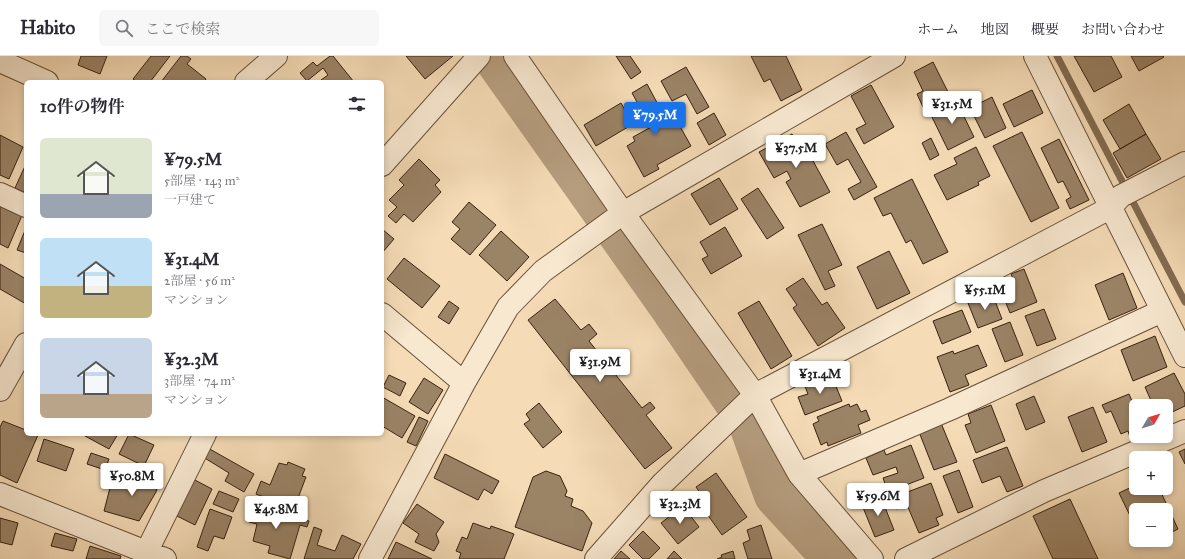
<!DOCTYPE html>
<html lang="ja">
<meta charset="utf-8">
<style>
body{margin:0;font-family:"IM FELL Great Primer","Noto Serif JP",serif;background:#f7f7f7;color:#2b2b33;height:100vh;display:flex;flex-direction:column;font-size:15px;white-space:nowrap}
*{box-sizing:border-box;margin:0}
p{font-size:13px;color:#7c7c81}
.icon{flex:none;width:22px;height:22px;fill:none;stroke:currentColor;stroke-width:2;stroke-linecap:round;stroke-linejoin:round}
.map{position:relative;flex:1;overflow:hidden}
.panel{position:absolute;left:24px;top:24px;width:360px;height:356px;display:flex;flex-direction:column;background:#fff;border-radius:6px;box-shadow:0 2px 6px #0003}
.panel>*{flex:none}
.needle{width:26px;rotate:52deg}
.tools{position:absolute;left:1129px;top:343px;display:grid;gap:8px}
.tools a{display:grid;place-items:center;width:44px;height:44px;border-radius:6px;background:#fff;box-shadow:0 2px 6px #0003;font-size:20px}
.price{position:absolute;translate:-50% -34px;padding:0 9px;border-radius:4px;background:#fff;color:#222;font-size:13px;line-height:26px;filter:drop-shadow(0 1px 2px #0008)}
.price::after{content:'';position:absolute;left:50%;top:24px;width:12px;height:9px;margin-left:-6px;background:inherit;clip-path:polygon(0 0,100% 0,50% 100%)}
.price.active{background:#1a73e8;color:#fff}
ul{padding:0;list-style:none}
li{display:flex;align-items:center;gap:12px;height:100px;padding:0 16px}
li span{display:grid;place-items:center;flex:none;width:112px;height:80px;border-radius:6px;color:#555}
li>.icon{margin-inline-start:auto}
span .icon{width:48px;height:48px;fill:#fffc;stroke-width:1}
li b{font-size:17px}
h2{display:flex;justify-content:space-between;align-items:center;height:48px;padding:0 16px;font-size:17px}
header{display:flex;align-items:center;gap:24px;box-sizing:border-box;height:56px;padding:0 20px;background:#fff;border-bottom:1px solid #e1e1e2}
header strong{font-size:19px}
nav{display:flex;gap:22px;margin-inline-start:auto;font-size:14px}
.search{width:280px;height:36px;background:#f7f7f7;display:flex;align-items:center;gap:10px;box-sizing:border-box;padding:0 14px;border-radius:6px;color:#7c7c81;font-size:15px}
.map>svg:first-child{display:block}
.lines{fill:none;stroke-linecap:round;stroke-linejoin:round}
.stream{stroke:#836c52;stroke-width:7}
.river{stroke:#b59d7e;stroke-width:44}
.building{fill:#9b8366;stroke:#39220f}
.minor-casing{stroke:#685039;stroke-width:24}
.minor{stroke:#f8e8d0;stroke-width:22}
</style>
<header>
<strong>Habito</strong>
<div class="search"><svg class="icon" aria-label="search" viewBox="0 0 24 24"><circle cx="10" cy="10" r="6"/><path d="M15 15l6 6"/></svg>ここで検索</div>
<nav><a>ホーム</a><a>地図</a><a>概要</a><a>お問い合わせ</a></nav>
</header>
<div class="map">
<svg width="1185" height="503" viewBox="0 0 1185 503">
<rect width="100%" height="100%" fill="#f5dcb7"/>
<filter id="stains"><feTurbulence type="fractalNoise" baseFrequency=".005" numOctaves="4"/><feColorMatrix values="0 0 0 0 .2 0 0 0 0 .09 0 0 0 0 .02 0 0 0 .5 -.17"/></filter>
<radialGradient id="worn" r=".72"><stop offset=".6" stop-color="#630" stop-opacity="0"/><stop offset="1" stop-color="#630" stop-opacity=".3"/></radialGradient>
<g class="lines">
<path class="stream" d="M1057 0 1185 246"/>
<path class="river" d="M494 0 671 250 750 366 776 439 835 503"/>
</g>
<path class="building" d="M81 0H107L100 18 78 9Z
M151 0H170L150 26H137L133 23Z
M181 0H187L191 3 187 8 206 23 204 26H161Z
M330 0H333L354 26H322L321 24 328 19 323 12 307 25 300 17 313 6 317 10Z
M406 0H453L425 23Z
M616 0H630L641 16 631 23Z
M751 0H786L802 34 781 45 770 23 764 26Z
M1074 0H1111L1122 21 1094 36Z
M1131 0H1163L1164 1 1139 15Z
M933 6 949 38 923 51 917 38 923 35 914 16Z
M686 11 709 51 697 58 686 38 672 45 661 25Z
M647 28 669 69 677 65 691 90 657 109 659 113 644 121 627 90 635 85 633 81 651 71 632 37Z
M871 29 894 71 864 88 856 73 866 68 851 40Z
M1032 34 1043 57 1014 71 1003 48Z
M992 41 1006 72 985 82 970 52Z
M956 44 974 81 948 94 930 57Z
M621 47 633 68 596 90 584 69Z
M1129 48 1146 78 1120 93 1103 64Z
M714 57 726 79 709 89 697 67Z
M846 76 877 131 854 144 848 133 861 126 848 103 837 109 825 88Z
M1022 76 1059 152 1031 166 993 90Z
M792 78 795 84 800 81 830 136 800 151 786 126 791 123 787 115 774 122 759 96Z
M1146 78 1161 103 1127 122 1113 97Z
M0 79 23 91 9 123 0 119Z
M931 82 939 99 930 104 922 87Z
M1059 83 1089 144 1070 153 1066 144 1071 141 1063 125 1058 127 1041 92Z
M976 91 990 120 978 126 979 129 947 144 934 119 957 108 954 102Z
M419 103 440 124 435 129 441 136 413 166 404 158 396 167 388 160 397 151 389 144 404 129 399 124Z
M26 108V137L15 132Z
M719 122 738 153 710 169 691 138Z
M912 123 948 196 923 208 911 184 906 187 891 157 883 160 874 142Z
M758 132 784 172 767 183 741 143Z
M469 146 496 169 470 199 451 183 460 173 452 166Z
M0 147 23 157 8 192 0 188Z
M822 168 842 209 828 215 835 230 825 234 798 179Z
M725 171 742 200 711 218 702 203 708 200 700 186Z
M26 172V197L17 194Z
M382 173 394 183 382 197Z
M501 175 529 201 507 225 479 199Z
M889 195 910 237 877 253 857 211Z
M404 202 440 230 422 252 387 223Z
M0 208 26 223V248L0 233Z
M1024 213 1037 246 1010 257 1000 232 1015 227 1011 218Z
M1123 217 1137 252 1109 264 1095 229Z
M803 222 822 249 827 246 845 272 818 290 793 252 797 249 786 233Z
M992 237 1002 263 978 272 968 247Z
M555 243 581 274 589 268 597 278 589 285 642 352 650 346 655 352 646 359 672 392 645 413 528 264Z
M449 245 459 252 449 268 438 261Z
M759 245 792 300 771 313 738 257Z
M1044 253 1056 283 1037 290 1025 260Z
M962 254 971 276 942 288 933 265Z
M1010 266 1023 299 1005 306 992 273Z
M1155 280 1167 311 1133 325 1121 294Z
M978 289 987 310 965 319 969 329 950 336 937 301 953 295 954 298Z
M1174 317 1185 338V350L1168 358 1166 354V350H1164L1162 345 1153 349 1145 331Z
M831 318 842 345 805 359 798 341 808 338 804 328Z
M389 319 406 327 400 340 383 331Z
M424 322 443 334 428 358 409 346Z
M1129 338 1136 354V380H1139L1131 384 1128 375 1121 378 1111 355 1106 357 1102 349Z
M1034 340 1045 366 1026 374 1016 348Z
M382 341 415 360 402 382 382 370Z
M539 347 562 376 543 392 524 368 530 364 526 358Z
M849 348 850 351 857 348 861 356 866 354 870 364 858 369 861 377 828 390 827 386 821 389 813 368 819 365 817 361Z
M991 349 1005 385 976 397 965 369 971 367 968 358Z
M1093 351 1107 386 1082 396 1068 361Z
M419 361 428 365 416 390 407 386Z
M3 365 26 374V378H34L38 379 17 427 0 419V371Z
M941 367 957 406 934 414 919 376Z
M86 378H118L109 393 85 380Z
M129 378 154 389 144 410 119 398Z
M44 383 74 393 66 415 37 405Z
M911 389 924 422 888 436 883 422 898 417 896 411 873 419 866 402 884 394 886 399Z
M1007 391 1023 430 1007 436 1000 420 982 427 973 404Z
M208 392 254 418 244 436 225 425 229 417 203 401Z
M1185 393V408L1179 396Z
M91 397 109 403 105 414 87 408Z
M445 398 499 425 492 438 484 433 478 444 434 422Z
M288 406 305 413 302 420 306 421 294 453 256 438 261 425 270 429 279 407 287 409Z
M959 414 973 451 958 457 943 420Z
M546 415 560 420 567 435 565 440 573 443 571 450 583 455 592 467 582 495 515 471 533 421Z
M141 417 160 422 156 436 139 465 104 455 112 424 137 431Z
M716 417 747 461 722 479 697 444 702 440 696 431Z
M193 423 212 433 195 469 175 459Z
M931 427 943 459 936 462 939 469 919 477 907 449 896 453 892 442Z
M1136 429V432H1159L1178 473 1166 479V454H1136V472L1119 437Z
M219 435 239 443 233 456 213 448Z
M881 441 894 474 875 481 862 449Z
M1070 443 1098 503H1053L1033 460Z
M417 448 444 466 436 478 439 486 434 495 415 486 419 478 403 467Z
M253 449 309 465 307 471 300 469 290 503 268 497 270 490 253 485 257 468 249 466Z
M683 450 699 471 678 488 661 467Z
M210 453 232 461 224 483 214 480 208 495 197 491Z
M0 462 18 467 12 489 0 486Z
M473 467 490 473 491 470 514 478 504 503H459L461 497 456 495 462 481 467 483Z
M761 469 772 503H748L743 487 750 484 747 474Z
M314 471 322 474 317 489 335 495 342 479 361 488 353 503H304Z
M643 475 660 492 649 503H643L629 489Z
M55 477 77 483 73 495 51 490Z
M396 486 432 503H388Z
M90 490 121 500 120 503H86Z
M621 495 630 503H614Z
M674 495 682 503H667Z
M733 495 735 503H717L722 501 721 499Z"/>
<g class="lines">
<g class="minor-casing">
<path id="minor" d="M515 0 623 157 755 339 799 418 872 503
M1035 0 1185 300
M0 5 47 26
M246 26 276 0
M382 109 479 0
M0 138 26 150
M382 258 464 327
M0 334 26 288
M799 418 950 353 1162 255
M0 438 146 496 165 503
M143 503 205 378
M370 503 464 327 508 251 543 215 623 157 894 0
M596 503 662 428 755 339 1110 152 1121 140 1185 107
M906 503 1044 435 1185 375"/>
</g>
<use href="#minor" class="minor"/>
</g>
<rect width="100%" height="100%" filter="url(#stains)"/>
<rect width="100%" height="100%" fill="url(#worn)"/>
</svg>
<div class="tools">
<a><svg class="needle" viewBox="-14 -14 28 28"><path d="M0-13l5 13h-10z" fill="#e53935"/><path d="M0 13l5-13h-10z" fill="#7c7c81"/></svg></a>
<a>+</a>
<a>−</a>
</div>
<b class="price" style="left:952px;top:69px">¥31.5M</b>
<b class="price active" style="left:655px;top:80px">¥79.5M</b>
<b class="price" style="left:796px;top:113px">¥37.5M</b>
<b class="price" style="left:985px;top:255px">¥55.1M</b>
<b class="price" style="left:600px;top:327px">¥31.9M</b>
<b class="price" style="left:820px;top:339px">¥31.4M</b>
<b class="price" style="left:132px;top:441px">¥50.8M</b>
<b class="price" style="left:878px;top:461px">¥59.6M</b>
<b class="price" style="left:680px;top:469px">¥32.3M</b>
<b class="price" style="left:276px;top:474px">¥45.8M</b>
<section class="panel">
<h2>10件の物件<svg class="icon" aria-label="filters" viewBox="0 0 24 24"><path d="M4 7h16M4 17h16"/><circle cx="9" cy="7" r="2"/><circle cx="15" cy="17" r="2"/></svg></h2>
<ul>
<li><span style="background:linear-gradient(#dfe7d0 70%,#9aa5b1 0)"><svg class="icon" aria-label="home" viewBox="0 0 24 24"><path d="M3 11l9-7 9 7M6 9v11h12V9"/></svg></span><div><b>¥79.5M</b><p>5部屋 · 143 m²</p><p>一戸建て</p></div></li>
<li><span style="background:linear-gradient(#bfe0f5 60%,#c2b280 0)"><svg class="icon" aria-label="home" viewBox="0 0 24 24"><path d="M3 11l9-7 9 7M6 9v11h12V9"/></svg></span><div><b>¥31.4M</b><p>2部屋 · 56 m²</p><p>マンション</p></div></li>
<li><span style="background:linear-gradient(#c9d6e8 70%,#b9a48a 0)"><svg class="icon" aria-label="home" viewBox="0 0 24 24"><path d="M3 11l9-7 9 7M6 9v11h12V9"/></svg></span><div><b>¥32.3M</b><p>3部屋 · 74 m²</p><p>マンション</p></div></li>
</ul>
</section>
</div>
